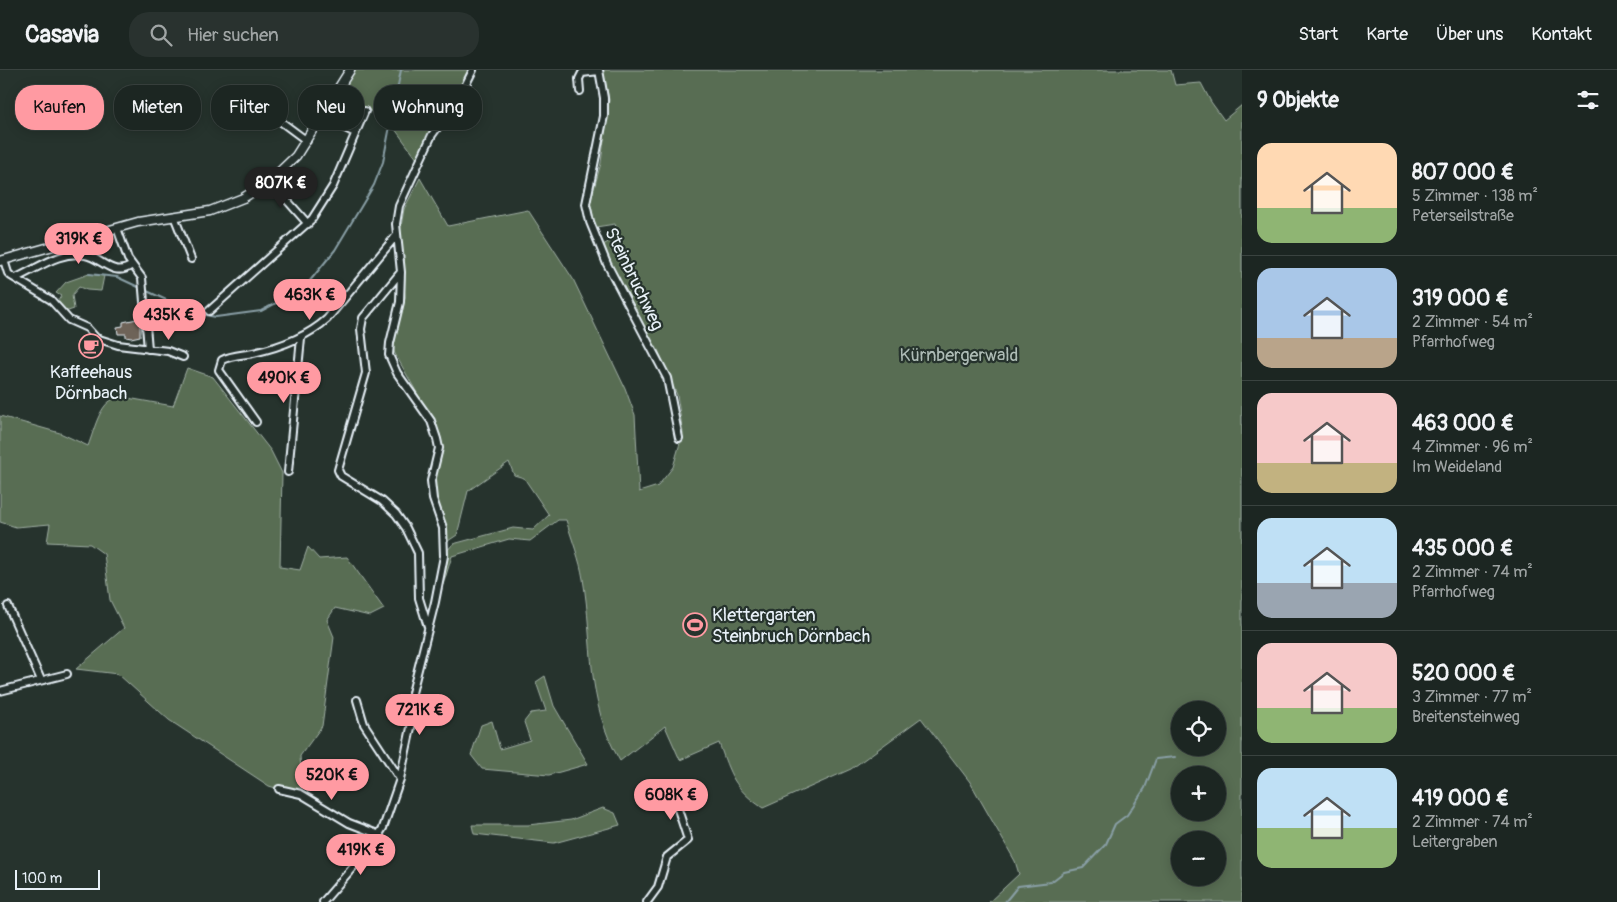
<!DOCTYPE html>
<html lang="de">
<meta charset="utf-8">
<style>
body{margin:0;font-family:Pangolin,sans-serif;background:#29322f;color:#f1f3f6;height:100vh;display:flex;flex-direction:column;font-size:19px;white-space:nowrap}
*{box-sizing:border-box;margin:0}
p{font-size:16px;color:#a0a5a5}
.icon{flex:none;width:28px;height:28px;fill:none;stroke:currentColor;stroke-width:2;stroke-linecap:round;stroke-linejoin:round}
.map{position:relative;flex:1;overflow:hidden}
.details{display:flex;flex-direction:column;background:#1c2622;width:375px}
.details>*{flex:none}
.hud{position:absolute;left:15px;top:15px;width:475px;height:45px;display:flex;gap:10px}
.tools{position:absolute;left:1171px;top:631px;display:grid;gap:10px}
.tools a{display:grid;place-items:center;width:55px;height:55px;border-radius:50%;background:#1c2622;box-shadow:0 2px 12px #0003,0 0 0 1px #3a4340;font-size:25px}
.scale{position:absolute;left:15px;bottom:12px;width:85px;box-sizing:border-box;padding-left:5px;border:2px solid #e8f1f8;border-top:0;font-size:14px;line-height:18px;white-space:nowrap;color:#e8f1f8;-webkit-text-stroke:4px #26332d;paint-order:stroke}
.price{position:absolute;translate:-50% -42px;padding:0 11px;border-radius:18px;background:#ff9aa2;color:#111;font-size:16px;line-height:32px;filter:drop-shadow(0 1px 2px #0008)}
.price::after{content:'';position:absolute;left:50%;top:30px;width:15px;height:11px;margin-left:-8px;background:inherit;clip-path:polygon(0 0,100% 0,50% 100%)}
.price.active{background:#222;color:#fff}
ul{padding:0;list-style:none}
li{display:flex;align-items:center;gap:15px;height:125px;padding:0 15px}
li+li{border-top:1px solid #3a4340}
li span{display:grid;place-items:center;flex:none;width:140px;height:100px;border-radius:15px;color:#555}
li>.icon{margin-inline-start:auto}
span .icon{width:60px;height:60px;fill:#fffc;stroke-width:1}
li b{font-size:21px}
h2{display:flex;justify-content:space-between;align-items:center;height:60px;padding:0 15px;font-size:21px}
.chip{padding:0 18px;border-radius:20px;background:#1c2622;box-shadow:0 2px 12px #0003,0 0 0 1px #3a4340;font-size:18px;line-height:45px}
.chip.active{background:#ff9aa2;color:#111}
header{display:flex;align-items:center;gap:30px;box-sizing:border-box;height:70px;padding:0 25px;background:#1c2622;border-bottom:1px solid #3a4340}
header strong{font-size:24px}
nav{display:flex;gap:28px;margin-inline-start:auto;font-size:18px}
.search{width:350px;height:45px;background:#29322f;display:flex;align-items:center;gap:12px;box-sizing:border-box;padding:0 18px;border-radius:20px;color:#a0a5a5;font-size:19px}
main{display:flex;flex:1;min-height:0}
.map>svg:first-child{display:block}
.green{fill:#586d52;stroke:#a0afa5;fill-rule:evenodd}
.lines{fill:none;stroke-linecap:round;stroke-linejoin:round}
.stream{stroke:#899fa6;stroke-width:2}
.building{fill:#6e6359;stroke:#e8f1f8}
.minor-casing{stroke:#e8f1f8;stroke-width:10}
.tertiary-casing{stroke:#e8f1f8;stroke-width:11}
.minor{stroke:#26332d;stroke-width:6}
.tertiary{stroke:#26332d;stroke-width:8}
.labels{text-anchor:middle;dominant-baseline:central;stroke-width:4.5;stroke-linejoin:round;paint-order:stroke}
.street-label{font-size:18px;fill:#e8f1f8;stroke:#26332d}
.park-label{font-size:18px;fill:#aebcb6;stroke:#26332d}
.poi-label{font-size:18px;fill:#e8f1f8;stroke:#26332d}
</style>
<header>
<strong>Casavia</strong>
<div class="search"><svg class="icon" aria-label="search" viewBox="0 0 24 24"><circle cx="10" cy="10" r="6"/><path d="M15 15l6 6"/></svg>Hier suchen</div>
<nav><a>Start</a><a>Karte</a><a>Über uns</a><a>Kontakt</a></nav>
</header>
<main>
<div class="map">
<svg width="1242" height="832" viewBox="0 0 1242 832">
<rect width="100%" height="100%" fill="#26332d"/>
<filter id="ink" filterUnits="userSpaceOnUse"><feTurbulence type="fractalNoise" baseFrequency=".02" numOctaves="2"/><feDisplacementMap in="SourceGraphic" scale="10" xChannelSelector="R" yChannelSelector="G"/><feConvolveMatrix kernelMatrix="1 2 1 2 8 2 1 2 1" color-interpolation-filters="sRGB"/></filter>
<g filter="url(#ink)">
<path class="green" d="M354 0H470L417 89 389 51 339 24Z
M603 0H1171L1175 15 1201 13 1211 32 1224 50 1242 35V832H989L1019 804 1015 791 970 712 921 648 851 699 763 738C734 719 730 704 719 673L680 690 665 656 620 691C585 631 594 574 583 509 580 490 572 470 566 450H558L530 471 509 469 452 486 443 515H441L446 482 453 474 513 458 533 460 549 445 524 408 514 405 509 392 468 421 457 465 445 473 434 420V407L442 384 440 364 394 282 393 275 405 227 400 162 404 139 420 108 448 156 528 140 573 209 625 318 635 345 639 422 658 416 673 397 683 363 677 325 658 280 630 238 603 175 619 166 615 154 596 157 590 133 601 93 609 30ZM1180 640H1218V678H1180ZM1180 705H1218V742H1180ZM1180 770H1218V808H1180Z
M89 204 104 206 101 221 87 220 79 217 72 225 74 239 65 242 59 237 58 231 61 226 56 223 66 212Z
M187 298 213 307 271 381 282 403 280 497 300 500 308 477 319 489 347 487 384 539 370 546 335 538 327 550 334 567 322 656 300 686 302 718 279 719 269 716 169 650 118 604 76 599 124 558 110 530 104 484 90 474 47 472 50 454 16 457 0 452V346L60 363 88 376C95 359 100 327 122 327L173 336Z
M545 606 554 636 588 694 549 705 482 699 471 685 481 655 492 651 500 679 530 670 524 652 531 643 546 641 536 612Z
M603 738 615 743 620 755 554 773 474 764 472 755H528L571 750Z"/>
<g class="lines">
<path class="stream" d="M89 204 117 207 194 243 216 247 261 241 297 222 309 212 335 180 374 115 383 92 401 0
M1005 832 1018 816 1051 812 1064 802 1083 798 1106 774 1115 754 1127 745 1145 718 1156 689 1175 687"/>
</g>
<path class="building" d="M137 249 140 250V266L131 268 126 267V264H118L117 257 123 256V252Z"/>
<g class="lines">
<g class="minor-casing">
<path id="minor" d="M599 0 604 28V46L586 134 590 152 607 194 667 308 679 368
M580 21 579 9 582 3 599 1
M245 25 307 71
M322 46 355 63
M270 111 308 154
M174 146 191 189
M117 158 128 189 142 208 148 279
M4 190 8 203 11 206 51 230 69 250 87 258 96 268 118 275 168 281 183 287
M16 208C37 199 60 180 85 185 101 187 113 209 132 195
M209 241 312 149 333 116 365 41
M256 352 219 300 222 290C231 285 243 285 253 283 280 277 306 268 327 249L396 166
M288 402 301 268
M8 536 41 610
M428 557 419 528 418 483 406 458 396 444 382 431 341 406 338 400 366 303 361 259 363 248 401 202 396 154 399 136 432 65 460 26 473 0
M0 621 67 604
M357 630 364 654 400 709
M279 719 301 724 349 753 380 765
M323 832 373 774 383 758 400 709 412 653V623L435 532 444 486 443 458 433 429 431 411 439 378 437 369 431 351 397 303 389 285 390 273 400 232 401 202
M647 832 658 817 667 787 688 770 676 733"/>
</g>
<g class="tertiary-casing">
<path id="tertiary" d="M0 191 138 152 210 141 243 128 270 111 296 86 350 0"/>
</g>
<use href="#minor" class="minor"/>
<use href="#tertiary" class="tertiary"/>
</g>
</g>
<defs>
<g id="cafe-ring" transform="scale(1.25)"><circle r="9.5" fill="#26332d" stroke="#ff9aa2" stroke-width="1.5"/><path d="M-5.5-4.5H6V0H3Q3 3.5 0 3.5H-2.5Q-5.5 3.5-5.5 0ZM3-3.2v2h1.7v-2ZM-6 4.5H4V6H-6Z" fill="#ff9aa2"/></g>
<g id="stadium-ring" transform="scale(1.25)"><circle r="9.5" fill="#26332d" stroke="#ff9aa2" stroke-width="1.5"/><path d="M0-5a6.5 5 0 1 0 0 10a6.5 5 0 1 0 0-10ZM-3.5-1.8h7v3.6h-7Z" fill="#ff9aa2"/></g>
</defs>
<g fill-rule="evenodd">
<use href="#cafe-ring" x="91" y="276"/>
<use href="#stadium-ring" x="695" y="555"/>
</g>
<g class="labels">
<g class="street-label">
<text transform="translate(634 209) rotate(64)">Steinbruchweg</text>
</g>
<g class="park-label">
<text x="959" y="285">Kürnbergerwald</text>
</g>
<g class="poi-label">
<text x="91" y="302">Kaffeehaus<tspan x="91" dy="21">Dörnbach</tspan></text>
<text x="712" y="545" text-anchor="start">Klettergarten<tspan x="712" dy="21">Steinbruch Dörnbach</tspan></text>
</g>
</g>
</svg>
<div class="tools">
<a><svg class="icon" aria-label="locate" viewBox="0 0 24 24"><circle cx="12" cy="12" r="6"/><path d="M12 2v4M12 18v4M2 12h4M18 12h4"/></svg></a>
<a>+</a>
<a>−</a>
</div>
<div class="scale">100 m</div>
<b class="price active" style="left:281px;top:139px">807K €</b>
<b class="price" style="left:79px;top:195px">319K €</b>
<b class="price" style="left:310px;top:251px">463K €</b>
<b class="price" style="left:169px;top:271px">435K €</b>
<b class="price" style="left:284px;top:334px">490K €</b>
<b class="price" style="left:420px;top:666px">721K €</b>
<b class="price" style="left:332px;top:731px">520K €</b>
<b class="price" style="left:671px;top:751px">608K €</b>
<b class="price" style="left:361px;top:806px">419K €</b>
<div class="hud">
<a class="chip active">Kaufen</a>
<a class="chip">Mieten</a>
<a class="chip">Filter</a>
<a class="chip">Neu</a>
<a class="chip">Wohnung</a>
</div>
</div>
<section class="details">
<h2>9 Objekte<svg class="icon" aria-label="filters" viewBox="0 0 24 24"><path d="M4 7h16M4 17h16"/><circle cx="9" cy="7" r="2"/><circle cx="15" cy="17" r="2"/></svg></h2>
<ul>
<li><span style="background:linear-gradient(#ffd9b3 65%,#8fb573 0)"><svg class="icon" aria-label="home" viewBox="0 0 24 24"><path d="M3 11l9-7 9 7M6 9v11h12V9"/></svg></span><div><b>807 000 €</b><p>5 Zimmer · 138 m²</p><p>Peterseilstraße</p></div></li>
<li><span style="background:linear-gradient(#a9c7e8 70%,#b9a48a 0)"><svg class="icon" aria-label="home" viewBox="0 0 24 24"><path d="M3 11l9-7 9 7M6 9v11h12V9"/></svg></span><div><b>319 000 €</b><p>2 Zimmer · 54 m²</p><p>Pfarrhofweg</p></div></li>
<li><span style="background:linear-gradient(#f6c9c9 70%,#c2b280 0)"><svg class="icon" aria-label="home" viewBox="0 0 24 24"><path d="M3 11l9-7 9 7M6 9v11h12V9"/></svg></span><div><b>463 000 €</b><p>4 Zimmer · 96 m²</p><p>Im Weideland</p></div></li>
<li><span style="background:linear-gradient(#bfe0f5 65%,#9aa5b1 0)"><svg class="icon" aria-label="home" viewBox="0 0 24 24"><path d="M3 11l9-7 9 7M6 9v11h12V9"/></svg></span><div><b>435 000 €</b><p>2 Zimmer · 74 m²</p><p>Pfarrhofweg</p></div></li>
<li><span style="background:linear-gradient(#f6c9c9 65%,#8fb573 0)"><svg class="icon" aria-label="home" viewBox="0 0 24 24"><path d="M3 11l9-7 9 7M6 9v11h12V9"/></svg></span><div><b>520 000 €</b><p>3 Zimmer · 77 m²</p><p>Breitensteinweg</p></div></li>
<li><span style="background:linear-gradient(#bfe0f5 60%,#8fb573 0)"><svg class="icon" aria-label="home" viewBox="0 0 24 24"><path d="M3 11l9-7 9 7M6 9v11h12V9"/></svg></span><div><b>419 000 €</b><p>2 Zimmer · 74 m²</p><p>Leitergraben</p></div></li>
</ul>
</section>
</main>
